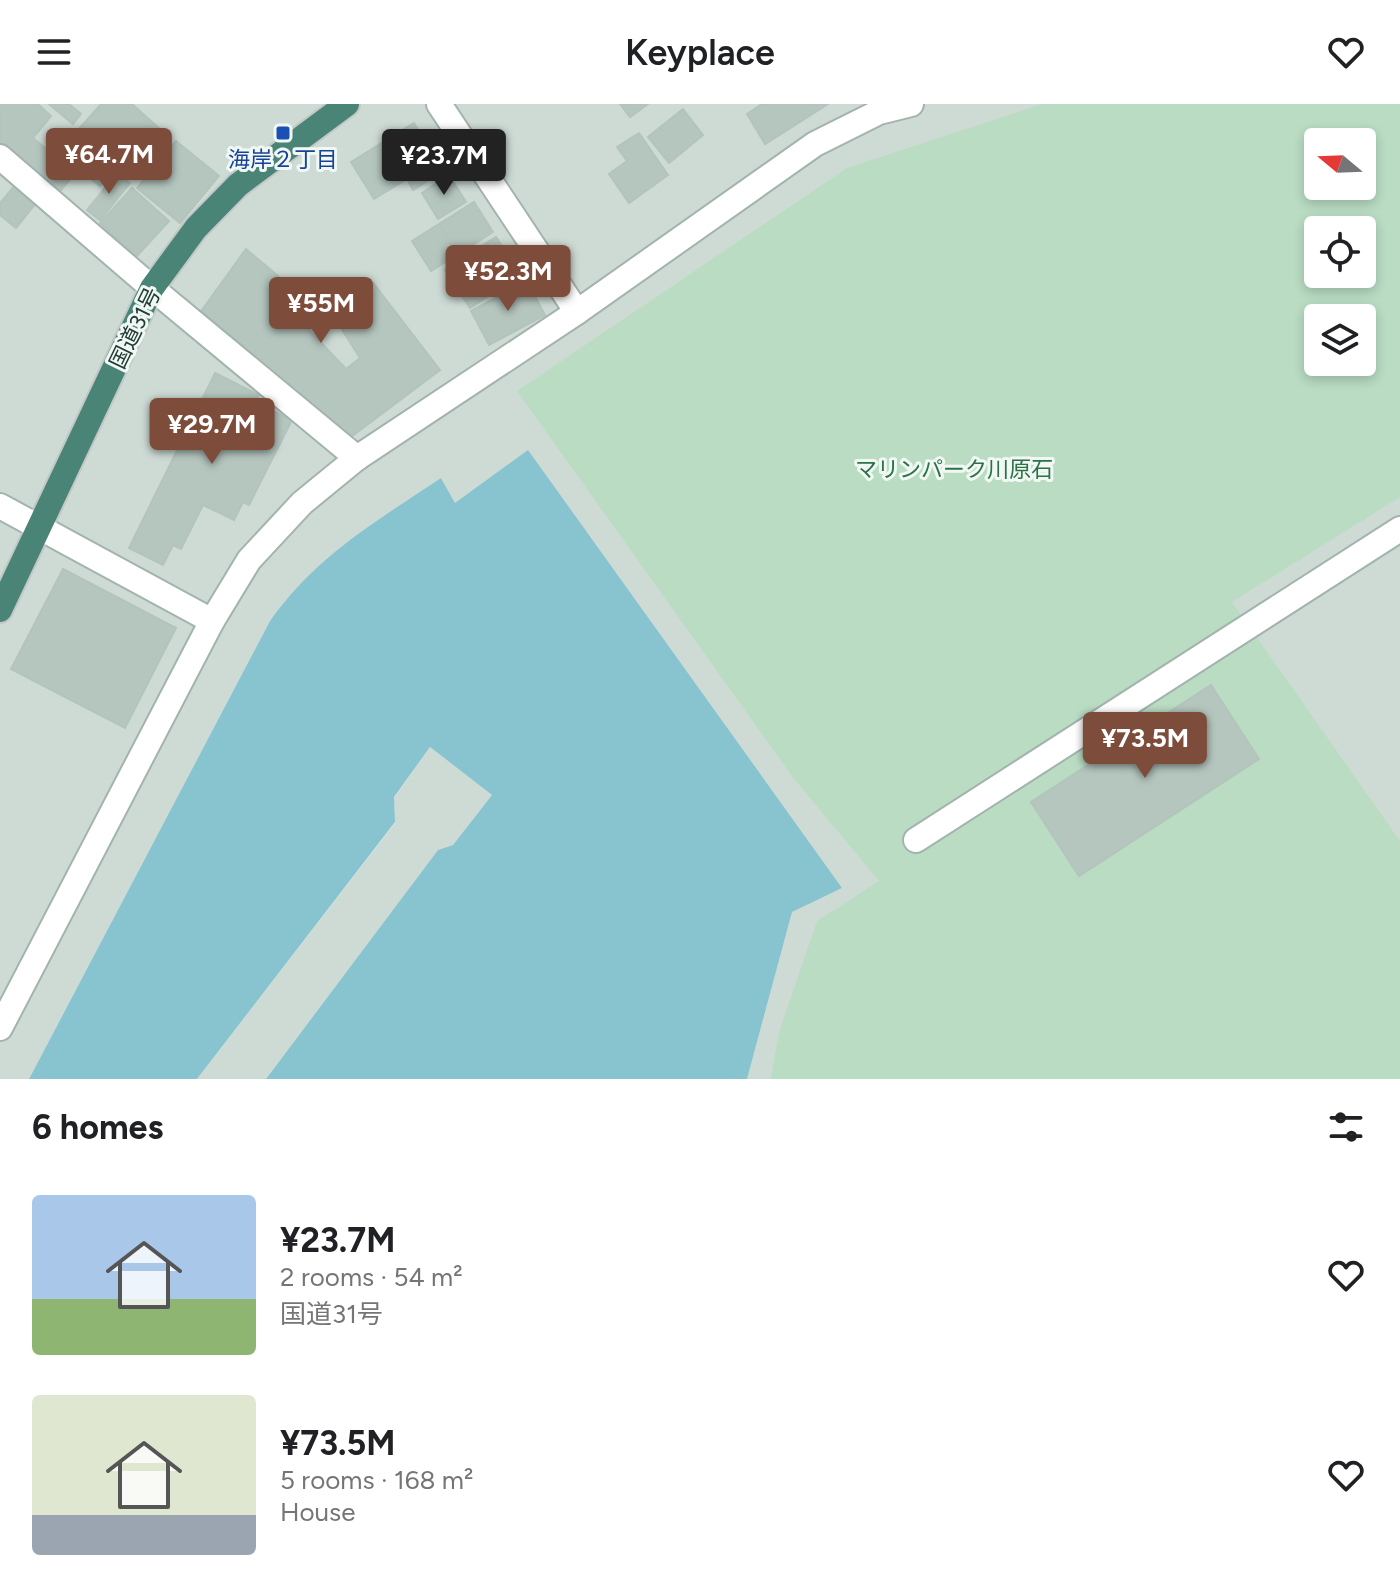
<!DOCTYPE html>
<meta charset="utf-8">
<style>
body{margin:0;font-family:Figtree,"Noto Sans JP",sans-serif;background:#f2f2f2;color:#202124;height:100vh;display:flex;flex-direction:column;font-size:30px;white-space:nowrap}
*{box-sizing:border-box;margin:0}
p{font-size:26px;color:#757577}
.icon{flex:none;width:44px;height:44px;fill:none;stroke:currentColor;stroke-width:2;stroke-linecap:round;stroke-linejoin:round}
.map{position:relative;height:975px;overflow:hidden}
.drawer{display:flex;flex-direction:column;background:#fff;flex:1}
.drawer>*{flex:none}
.needle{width:52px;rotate:289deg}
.tools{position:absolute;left:1304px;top:24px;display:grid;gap:16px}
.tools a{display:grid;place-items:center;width:72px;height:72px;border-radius:8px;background:#fff;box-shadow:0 4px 12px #0003;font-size:40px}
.price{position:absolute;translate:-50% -68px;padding:0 18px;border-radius:8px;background:#7e4c3b;color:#fff;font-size:26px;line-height:52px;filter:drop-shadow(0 2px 4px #0008)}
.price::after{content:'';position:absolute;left:50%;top:48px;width:24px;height:18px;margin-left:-12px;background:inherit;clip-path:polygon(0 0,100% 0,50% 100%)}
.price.selected{background:#222;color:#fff}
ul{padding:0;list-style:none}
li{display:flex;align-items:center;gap:24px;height:200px;padding:0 32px}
li span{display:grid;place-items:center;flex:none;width:224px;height:160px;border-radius:8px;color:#555}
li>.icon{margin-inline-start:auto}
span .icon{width:96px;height:96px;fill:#fffc;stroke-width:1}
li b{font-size:34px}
h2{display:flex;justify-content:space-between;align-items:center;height:96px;padding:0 32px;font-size:34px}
header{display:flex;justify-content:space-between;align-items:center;height:104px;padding:0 32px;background:#fff;font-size:36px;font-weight:600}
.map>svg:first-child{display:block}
.built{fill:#cedbd5;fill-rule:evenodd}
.green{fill:#b9dcc3;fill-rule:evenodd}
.water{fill:#88c4d0}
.building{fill:#b5c6bf;stroke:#b3c4bd;stroke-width:2}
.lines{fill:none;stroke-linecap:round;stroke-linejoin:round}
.minor-casing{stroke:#a3b3ad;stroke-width:28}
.tertiary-casing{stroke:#a3b3ad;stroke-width:28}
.trunk-casing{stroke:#c1c8c6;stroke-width:28}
.minor{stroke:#fff;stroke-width:24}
.tertiary{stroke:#fff;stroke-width:24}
.trunk{stroke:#498477;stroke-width:24}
.transit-dot{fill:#1a4fb4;stroke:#f1f8f4;stroke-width:3}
.labels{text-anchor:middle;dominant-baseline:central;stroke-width:6;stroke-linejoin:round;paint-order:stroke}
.transit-label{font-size:22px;fill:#164399;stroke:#f1f8f4}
.street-label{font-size:22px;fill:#213b35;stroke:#f1f8f4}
.park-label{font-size:22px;fill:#2b7248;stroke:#f1f8f4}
</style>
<header><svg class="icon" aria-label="menu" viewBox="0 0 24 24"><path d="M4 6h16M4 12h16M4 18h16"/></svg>Keyplace<svg class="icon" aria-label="heart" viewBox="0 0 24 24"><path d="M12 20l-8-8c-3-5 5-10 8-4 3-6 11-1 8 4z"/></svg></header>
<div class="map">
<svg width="1400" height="975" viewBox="0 0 1400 975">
<rect width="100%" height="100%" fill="#e0ebe6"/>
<path class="built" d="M0 0H1400V975H747L792 807 842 784 455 399 441 374 270 517 29 975H0ZM1318 38H1362V82H1318ZM1318 126H1362V170H1318ZM1318 214H1362V258H1318Z
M430 643 492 691 453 741 438 746 266 975H197L395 719 394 694Z"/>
<path class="green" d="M1042 0H1400V393L1232 498 1400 737V975H771L779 928 817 817 879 777 794 675 517 287 847 64ZM1318 38H1362V82H1318ZM1318 126H1362V170H1318ZM1318 214H1362V258H1318Z"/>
<path class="water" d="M528 346 842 784 792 808 747 975H266L438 746 453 741 492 691 430 643 394 693 395 718 197 975H29L270 517C317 451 374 419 441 374L455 399Z"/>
<path class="building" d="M0 0H38L51 12 33 34 75 69 57 91 0 42Z
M49 0H69L81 10 73 20Z
M101 0H132L170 34 139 70 121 54 116 60 78 26Z
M620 0H648L630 13Z
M762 0H828L765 40 747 10Z
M683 5 703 31 669 59 648 33Z
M414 19 443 67 413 86 407 75 374 95 351 58Z
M639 29 668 71 629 99 609 70 627 57 617 43Z
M176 37 219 72 180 119 137 84Z
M93 48 113 64 100 82 79 66Z
M118 68 130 79 100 116 87 106Z
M449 71 466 98 438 115 422 89Z
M16 80 37 98 16 124 0 111V99Z
M132 84 169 117 136 153 100 119Z
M474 98 493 128 458 150 439 120Z
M439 120 458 150 431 167 412 137Z
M496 133 521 171 470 204 445 166Z
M246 145 321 208 309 226 346 265 360 254 329 205 370 175 440 266 347 336 199 210Z
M527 177 545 211 489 241 471 207Z
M215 269 259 291 255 298 292 316 249 401 243 398 234 416 203 401 181 445 173 441 163 461 129 444Z
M63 465 176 524 125 624 11 565Z
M1211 581 1259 655 1079 772 1031 698Z"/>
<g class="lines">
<g class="minor-casing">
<path id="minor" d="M439 0 577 208
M0 53 152 184 357 354
M0 402 212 517
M916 736 1400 425"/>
</g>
<g class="tertiary-casing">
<path id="tertiary" d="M0 924 212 517 249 456 302 399 357 354 577 208 815 40 879 8 911 0"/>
</g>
<g class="trunk-casing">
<path id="trunk" d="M0 506 152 184 196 124 238 81 347 0"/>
</g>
<use href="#minor" class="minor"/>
<use href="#tertiary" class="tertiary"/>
<use href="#trunk" class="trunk"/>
</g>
<rect class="transit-dot" x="275" y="21" width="16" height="16" rx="4"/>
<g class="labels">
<g class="transit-label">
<text x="283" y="55">海岸２丁目</text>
</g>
<g class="street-label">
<text transform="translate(135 224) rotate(-64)">国道31号</text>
</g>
<g class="park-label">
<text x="954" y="365">マリンパーク川原石</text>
</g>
</g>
</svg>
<div class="tools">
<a><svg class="needle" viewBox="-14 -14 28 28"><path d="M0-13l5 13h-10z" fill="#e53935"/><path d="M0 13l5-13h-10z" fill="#757577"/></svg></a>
<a><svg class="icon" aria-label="locate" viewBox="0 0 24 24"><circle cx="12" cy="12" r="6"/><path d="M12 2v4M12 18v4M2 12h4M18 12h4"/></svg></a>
<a><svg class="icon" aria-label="layers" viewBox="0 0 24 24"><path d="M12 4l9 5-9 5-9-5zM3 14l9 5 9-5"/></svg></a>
</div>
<b class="price" style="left:109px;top:92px">¥64.7M</b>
<b class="price selected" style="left:444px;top:93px">¥23.7M</b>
<b class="price" style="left:508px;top:209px">¥52.3M</b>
<b class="price" style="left:321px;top:241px">¥55M</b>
<b class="price" style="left:212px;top:362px">¥29.7M</b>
<b class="price" style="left:1145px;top:676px">¥73.5M</b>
</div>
<section class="drawer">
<h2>6 homes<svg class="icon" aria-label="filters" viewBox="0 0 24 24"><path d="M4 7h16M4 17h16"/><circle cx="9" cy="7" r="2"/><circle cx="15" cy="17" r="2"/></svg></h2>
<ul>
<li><span style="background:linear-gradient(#a9c7e8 65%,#8fb573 0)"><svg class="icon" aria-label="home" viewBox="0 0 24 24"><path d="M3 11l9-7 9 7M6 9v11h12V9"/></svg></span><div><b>¥23.7M</b><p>2 rooms · 54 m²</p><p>国道31号</p></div><svg class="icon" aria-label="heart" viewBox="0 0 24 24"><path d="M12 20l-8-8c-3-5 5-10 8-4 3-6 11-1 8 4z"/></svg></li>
<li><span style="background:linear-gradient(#dfe7d0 75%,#9aa5b1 0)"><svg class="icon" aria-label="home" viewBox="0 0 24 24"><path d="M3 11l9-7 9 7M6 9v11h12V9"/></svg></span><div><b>¥73.5M</b><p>5 rooms · 168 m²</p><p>House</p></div><svg class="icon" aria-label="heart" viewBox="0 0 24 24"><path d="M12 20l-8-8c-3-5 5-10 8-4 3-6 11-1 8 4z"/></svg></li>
</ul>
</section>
